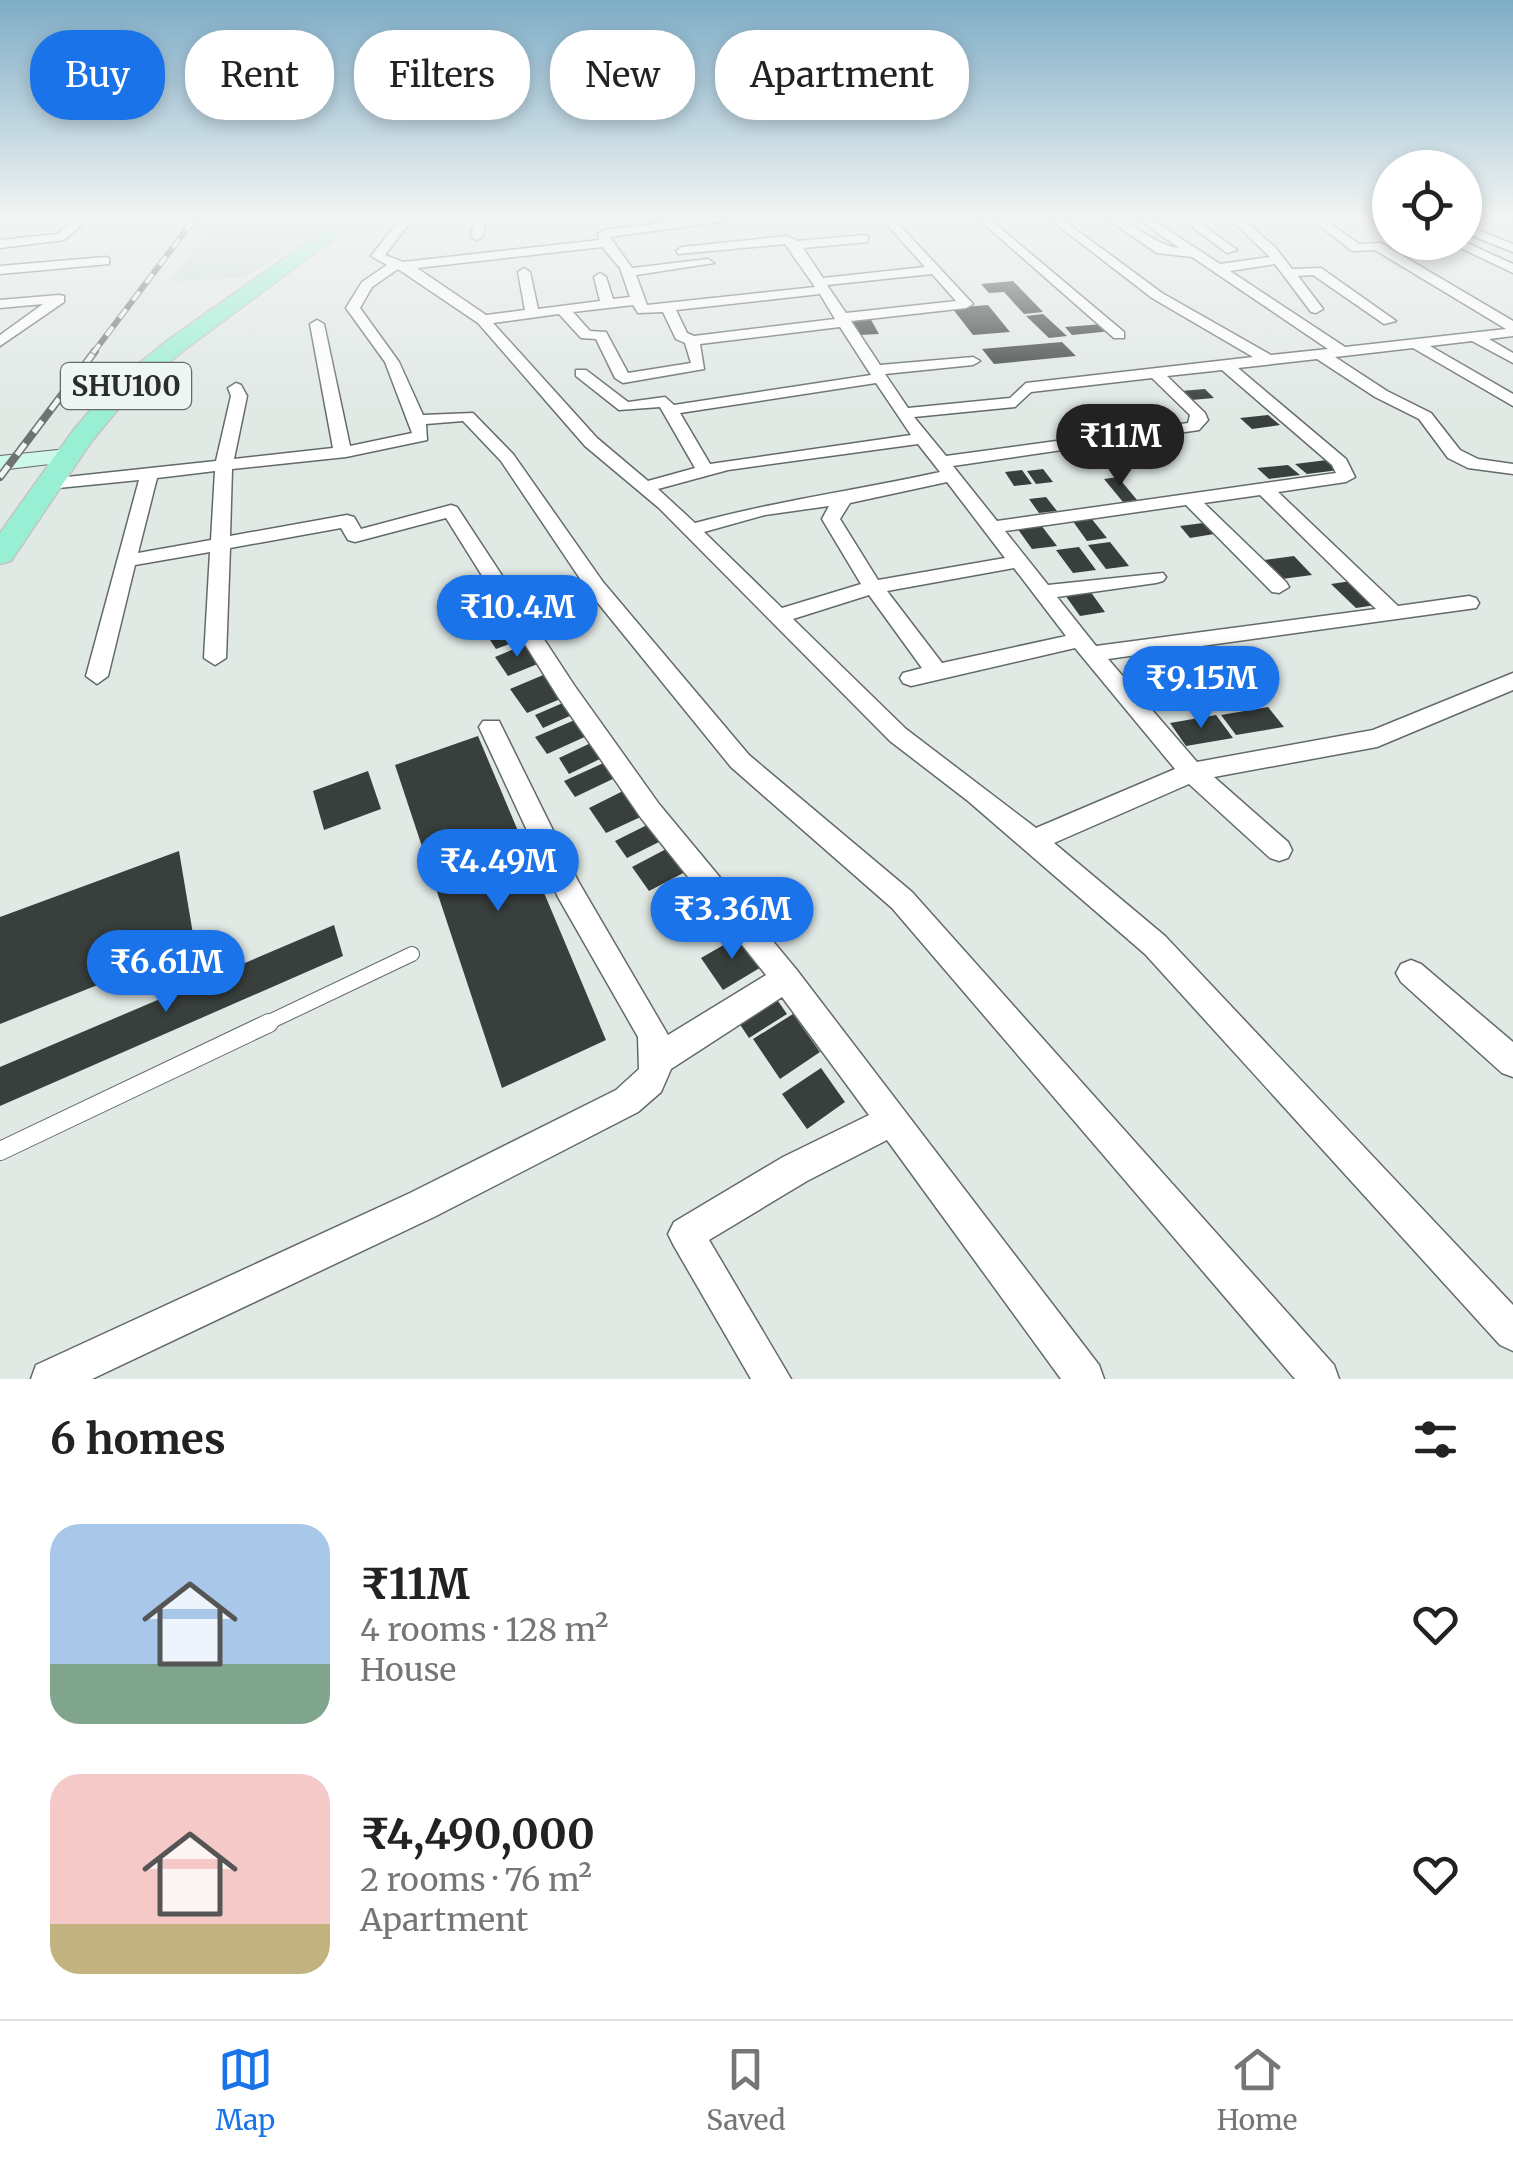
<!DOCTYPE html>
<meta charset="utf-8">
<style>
body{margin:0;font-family:Merriweather,serif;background:#f2f2f2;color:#222;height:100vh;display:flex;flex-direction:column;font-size:38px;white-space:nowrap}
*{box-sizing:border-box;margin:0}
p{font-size:32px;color:#767676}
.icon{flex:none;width:55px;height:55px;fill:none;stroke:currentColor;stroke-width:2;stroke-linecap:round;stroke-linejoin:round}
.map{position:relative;height:1379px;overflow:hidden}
.panel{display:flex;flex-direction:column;background:#fff;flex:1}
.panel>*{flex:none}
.banner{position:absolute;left:30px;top:30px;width:1000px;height:90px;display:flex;gap:20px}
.tools{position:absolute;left:1372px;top:150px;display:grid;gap:20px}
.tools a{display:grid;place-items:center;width:110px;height:110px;border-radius:50%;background:#fff;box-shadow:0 5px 15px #0003;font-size:50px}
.price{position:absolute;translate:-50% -85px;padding:0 22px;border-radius:35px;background:#1a73e8;color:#fff;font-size:32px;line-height:65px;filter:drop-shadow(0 2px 5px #0008)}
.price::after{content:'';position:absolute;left:50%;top:60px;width:30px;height:22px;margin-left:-15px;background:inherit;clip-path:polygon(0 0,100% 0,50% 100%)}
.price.on{background:#222;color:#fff}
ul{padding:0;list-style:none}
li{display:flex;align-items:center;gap:30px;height:250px;padding:0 50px}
li span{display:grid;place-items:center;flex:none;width:280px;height:200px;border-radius:30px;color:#555}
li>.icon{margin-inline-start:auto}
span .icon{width:120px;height:120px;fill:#fffc;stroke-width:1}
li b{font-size:42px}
h2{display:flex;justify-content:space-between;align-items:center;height:120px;padding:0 50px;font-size:42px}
.chip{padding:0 35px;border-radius:40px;background:#fff;box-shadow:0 5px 15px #0003;font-size:35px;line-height:90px}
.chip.on{background:#1a73e8;color:#fff}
.dock{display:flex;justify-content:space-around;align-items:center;height:140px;border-top:2px solid #e0e0e0;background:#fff;font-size:28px;color:#767676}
.dock a{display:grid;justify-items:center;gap:5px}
.dock .on{color:#1a73e8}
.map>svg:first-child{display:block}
.built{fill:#d0e0d8}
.building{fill:#383f3c}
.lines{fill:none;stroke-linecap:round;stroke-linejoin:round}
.service-far1-casing{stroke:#636a67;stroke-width:16}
.service-casing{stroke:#636a67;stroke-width:20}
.minor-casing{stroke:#636a67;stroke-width:3}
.secondary-casing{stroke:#636a67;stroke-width:2}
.primary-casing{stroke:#c4c4c4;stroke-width:3}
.service-far1{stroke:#fff;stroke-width:14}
.service{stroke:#fff;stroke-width:18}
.minor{fill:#fff;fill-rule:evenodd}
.secondary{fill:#ccf7e9;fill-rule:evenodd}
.primary{fill:#99efd3;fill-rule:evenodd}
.rail-far1-casing{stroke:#6e7371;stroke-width:6}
.rail-casing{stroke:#6e7371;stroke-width:8}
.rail-far1{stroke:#eef6f3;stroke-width:4;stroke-dasharray:11;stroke-linecap:butt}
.rail{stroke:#eef6f3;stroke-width:5;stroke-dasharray:14;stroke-linecap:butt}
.labels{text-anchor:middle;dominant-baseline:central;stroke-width:10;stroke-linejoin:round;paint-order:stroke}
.shield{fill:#eef6f3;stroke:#666a68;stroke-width:2.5}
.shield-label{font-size:28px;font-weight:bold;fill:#2b2e2d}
</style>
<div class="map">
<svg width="1513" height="1379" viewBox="0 0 1513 1379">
<rect width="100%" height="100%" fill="#e1e9e5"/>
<path class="built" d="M217 217H342L245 277 171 282Z"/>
<path class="building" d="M1013 281 1043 312 1024 314 1004 292 989 293 981 284Z
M988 305 1010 332 973 335 952 308Z
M1043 314 1067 336 1049 338 1026 316Z
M870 318 879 334 859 335 850 320Z
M1103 324 1112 331 1072 335 1065 327Z
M1062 342 1076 356 994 364 982 349Z
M1205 389 1214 398 1191 400 1181 391Z
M1268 415 1280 425 1252 429 1240 418Z
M1327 460 1339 470 1307 474 1295 464Z
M1288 465 1300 475 1269 479 1257 468Z
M1043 469 1053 482 1036 484 1027 471Z
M1022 470 1032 484 1014 486 1005 472Z
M1118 477 1137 500 1123 502 1104 479Z
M1046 497 1057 511 1039 513 1029 499Z
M1091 518 1107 538 1087 541 1072 520Z
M1203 523 1214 534 1190 538 1180 526Z
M1041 525 1057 546 1032 549 1017 528Z
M1110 542 1129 566 1106 569 1088 545Z
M1079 547 1096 570 1073 573 1056 550Z
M1294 556 1312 575 1282 579 1264 560Z
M1351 581 1376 605 1356 608 1331 584Z
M481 585 489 596 471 602 463 591Z
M1090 591 1105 612 1080 616 1065 595Z
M494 602 502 613 471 626 463 614Z
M511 617 526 638 496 649 482 628Z
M526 644 540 663 508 676 495 657Z
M548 673 565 697 527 713 510 689Z
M565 702 574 714 543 728 535 715Z
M1268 707 1284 727 1236 735 1221 715Z
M1216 715 1233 738 1186 746 1170 723Z
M577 719 589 735 547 754 535 737Z
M478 736 606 1040 502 1088 395 765Z
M593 742 604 757 569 774 559 758Z
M608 761 619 776 575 797 564 781Z
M368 771 381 809 324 830 313 791Z
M629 788 647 814 606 833 589 808Z
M653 822 665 839 627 858 615 841Z
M670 847 687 871 649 891 632 867Z
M179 851 195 946 0 1024V917Z
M334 925 343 956 0 1106V1067Z
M741 935 763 966 723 990 701 958Z
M771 991 787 1014 749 1038 733 1014Z
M793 1014 820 1052 780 1079 753 1039Z
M821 1068 845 1102 807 1129 782 1094Z"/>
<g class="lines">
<g class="service-far1-casing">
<path id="service-far1" d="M263 1025 412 954"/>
</g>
<g class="service-casing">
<path id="service" d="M0 1151 269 1023"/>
</g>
<g class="minor-casing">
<path id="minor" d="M78 217H91L64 240 0 248V240L57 234Z
M402 217H414L385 255 403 262 599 240 598 234 604 230 709 217H736L731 220 610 237 632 268 708 259 714 263 636 275 647 305 815 287 785 244 678 254 676 251 682 247 787 236 797 241 864 235 868 236V242L803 248 823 278 925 267 880 217H892L973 304 966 308 851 321 880 365 973 357 980 361 973 365 885 374 908 408 1010 398 1026 383 1253 357 1152 298 1047 217H1059L1162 293 1271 355 1328 349 1192 257 1157 253 1104 217C1132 217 1151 245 1179 248L1135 217H1148L1220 264 1270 257 1228 217H1240L1275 247 1292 269 1321 268 1396 321 1384 324 1313 275 1298 276 1323 309 1316 313 1311 312 1275 264 1230 271 1345 347 1506 329 1375 250 1352 251 1309 217H1321L1359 244 1381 243 1513 321V336L1489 339 1513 353V363L1472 341 1430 346 1513 394V406L1413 348 1335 357 1387 391 1431 413 1460 450 1478 459 1513 464V474L1468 468 1448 458 1419 419 1375 397 1317 359 1238 368 1346 459 1355 477 1346 482 1278 492 1398 606 1469 596 1476 598 1479 603 1476 608 1108 659 1197 762 1373 730 1513 673V690L1377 747 1214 777 1288 842 1292 850 1288 858 1279 861 1270 858 1189 784 1054 843 1165 936 1513 1305V1351L1500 1345 1145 954 968 801 890 741 659 508 585 446 478 323 398 269 372 287 360 308 399 362 423 415 473 413 513 454 603 582 749 755 912 892 1334 1365 1339 1379H1295L892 908 731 767 589 592 501 461 463 421 426 424 427 440 346 457 232 469 230 536 347 515 354 517 361 529 451 505 457 507 574 685 659 804 796 969 1099 1365 1104 1379H1061L887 1140 807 1181 709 1240 791 1379H751L674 1246 668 1234 674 1222 783 1157 869 1115 782 997 671 1069 661 1092 638 1112 434 1217 92 1379H31L36 1365 410 1193 616 1090 639 1069 638 1037 558 897 479 727 483 721H499L578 881 668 1035 766 975 641 818 558 697 446 518 355 542 348 540 341 528 230 548 226 658 215 665 204 658 210 552 135 565 108 676 97 684 86 676 139 480 48 489 39 484 48 479 216 461 231 396 228 388 236 383 241 385 247 396 234 459 333 448 310 324 317 320 324 324 350 446 412 433 385 362 346 308 362 282 387 265 371 256ZM602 247 620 268 630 297 613 299 606 277 600 273 594 277 600 301 538 309 530 272 524 268 518 272 525 310 486 315 417 268ZM932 274 956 301 846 313 827 285ZM820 294 835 319 694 336 687 333 676 310ZM633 305 638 313 663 312 676 339 685 343 691 363 628 373 606 332 590 331 573 312ZM559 314 581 338 596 339 615 378 623 383 704 369 700 344 840 327 871 375 674 405 665 397 628 402 586 370H576V376L619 410 660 407 695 468 648 481 597 438 493 323ZM1222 370 1332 465 1336 473 997 521 953 466 1199 430 1208 420 1205 413 1167 376ZM1152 378 1190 415 1188 423 946 456 914 417 1015 407 1031 392ZM876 383 911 435 710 464 680 413ZM918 444 940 472C858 490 776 501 695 523L658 489 728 470ZM215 471 211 540 138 553 157 478ZM947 482 1005 558 878 580 840 519 850 503ZM1260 495 1376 609 1096 646 1057 597 1156 583 1163 581 1166 577 1163 573 1048 585 1005 531 1186 505 1272 592 1279 593 1289 587 1286 582 1204 503ZM829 506 822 519 861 584 782 608 704 532 765 515ZM1014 568 1066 636 942 663 887 591ZM869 595 922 668 903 673 900 678 903 683 911 686 1075 648 1175 769 1036 828 906 729 793 619Z
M476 217H487L483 236 477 240 471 236Z
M976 217H987L1124 332V338H1114Z
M1179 217H1192L1237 250 1227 253Z
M1506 217H1513V220L1508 219Z
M1465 225 1513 244V252L1465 233Z
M1448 242H1465L1513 264V273Z
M105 257 109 258V264L0 274V266Z
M59 295 64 296V302L0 346V335L43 304 0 308V300Z
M1411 960 1421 964 1513 1042V1077L1502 1073 1401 982 1396 973 1401 964Z"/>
</g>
<g class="secondary-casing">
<path id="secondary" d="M67 449 75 451 78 456 75 461 0 470V456Z"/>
</g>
<g class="primary-casing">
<path id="primary" d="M343 217H363L184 350 128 397 91 442 11 561 0 564V533L72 432 110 387 168 340Z"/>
</g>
<use href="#service-far1" class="service-far1"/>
<use href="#service" class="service"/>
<use href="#minor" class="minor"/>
<use href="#secondary" class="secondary"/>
<use href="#primary" class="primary"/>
<g class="rail-far1-casing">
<path id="rail-far1" d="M93 353 196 217"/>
</g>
<g class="rail-casing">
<path id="rail" d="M0 477 95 351"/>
</g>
<use href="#rail-far1" class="rail-far1"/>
<use href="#rail" class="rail"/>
</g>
<linearGradient id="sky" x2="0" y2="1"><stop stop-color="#7eacc6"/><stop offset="0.53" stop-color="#f2f5f3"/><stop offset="1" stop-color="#f2f5f3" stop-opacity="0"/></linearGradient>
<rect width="1513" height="410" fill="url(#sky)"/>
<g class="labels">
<rect class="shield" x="61" y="363" width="130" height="46" rx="8"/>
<g class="shield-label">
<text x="126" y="386">SHU100</text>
</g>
</g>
</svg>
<div class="tools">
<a><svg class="icon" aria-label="locate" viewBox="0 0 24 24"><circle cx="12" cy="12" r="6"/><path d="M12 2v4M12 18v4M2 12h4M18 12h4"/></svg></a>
</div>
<b class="price on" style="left:1120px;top:489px">₹11M</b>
<b class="price" style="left:517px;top:660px">₹10.4M</b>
<b class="price" style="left:1201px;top:731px">₹9.15M</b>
<b class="price" style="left:498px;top:914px">₹4.49M</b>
<b class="price" style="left:732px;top:962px">₹3.36M</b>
<b class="price" style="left:166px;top:1015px">₹6.61M</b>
<div class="banner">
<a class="chip on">Buy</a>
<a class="chip">Rent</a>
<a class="chip">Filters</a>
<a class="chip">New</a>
<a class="chip">Apartment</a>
</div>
</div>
<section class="panel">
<h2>6 homes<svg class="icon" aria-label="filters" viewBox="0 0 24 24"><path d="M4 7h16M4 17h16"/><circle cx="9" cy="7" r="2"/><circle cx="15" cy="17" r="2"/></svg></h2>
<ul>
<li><span style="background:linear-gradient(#a9c7e8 70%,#7fa58c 0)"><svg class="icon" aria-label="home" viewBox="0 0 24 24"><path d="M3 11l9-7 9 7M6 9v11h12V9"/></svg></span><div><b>₹11M</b><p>4 rooms · 128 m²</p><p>House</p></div><svg class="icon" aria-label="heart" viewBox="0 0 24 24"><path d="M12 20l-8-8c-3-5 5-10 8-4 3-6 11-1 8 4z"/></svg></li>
<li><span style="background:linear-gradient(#f6c9c9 75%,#c2b280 0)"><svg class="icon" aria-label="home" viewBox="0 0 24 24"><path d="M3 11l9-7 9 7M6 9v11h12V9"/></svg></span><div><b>₹4,490,000</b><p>2 rooms · 76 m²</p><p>Apartment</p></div><svg class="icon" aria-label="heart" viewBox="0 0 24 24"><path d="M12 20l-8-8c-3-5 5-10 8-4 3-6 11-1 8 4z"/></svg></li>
</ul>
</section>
<nav class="dock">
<a class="on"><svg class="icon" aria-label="map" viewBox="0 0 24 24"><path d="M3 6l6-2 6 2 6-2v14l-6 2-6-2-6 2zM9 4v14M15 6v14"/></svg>Map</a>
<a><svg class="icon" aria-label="saved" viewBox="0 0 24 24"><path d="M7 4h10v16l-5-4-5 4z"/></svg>Saved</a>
<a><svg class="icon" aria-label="home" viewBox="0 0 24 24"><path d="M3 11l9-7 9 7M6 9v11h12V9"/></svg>Home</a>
</nav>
